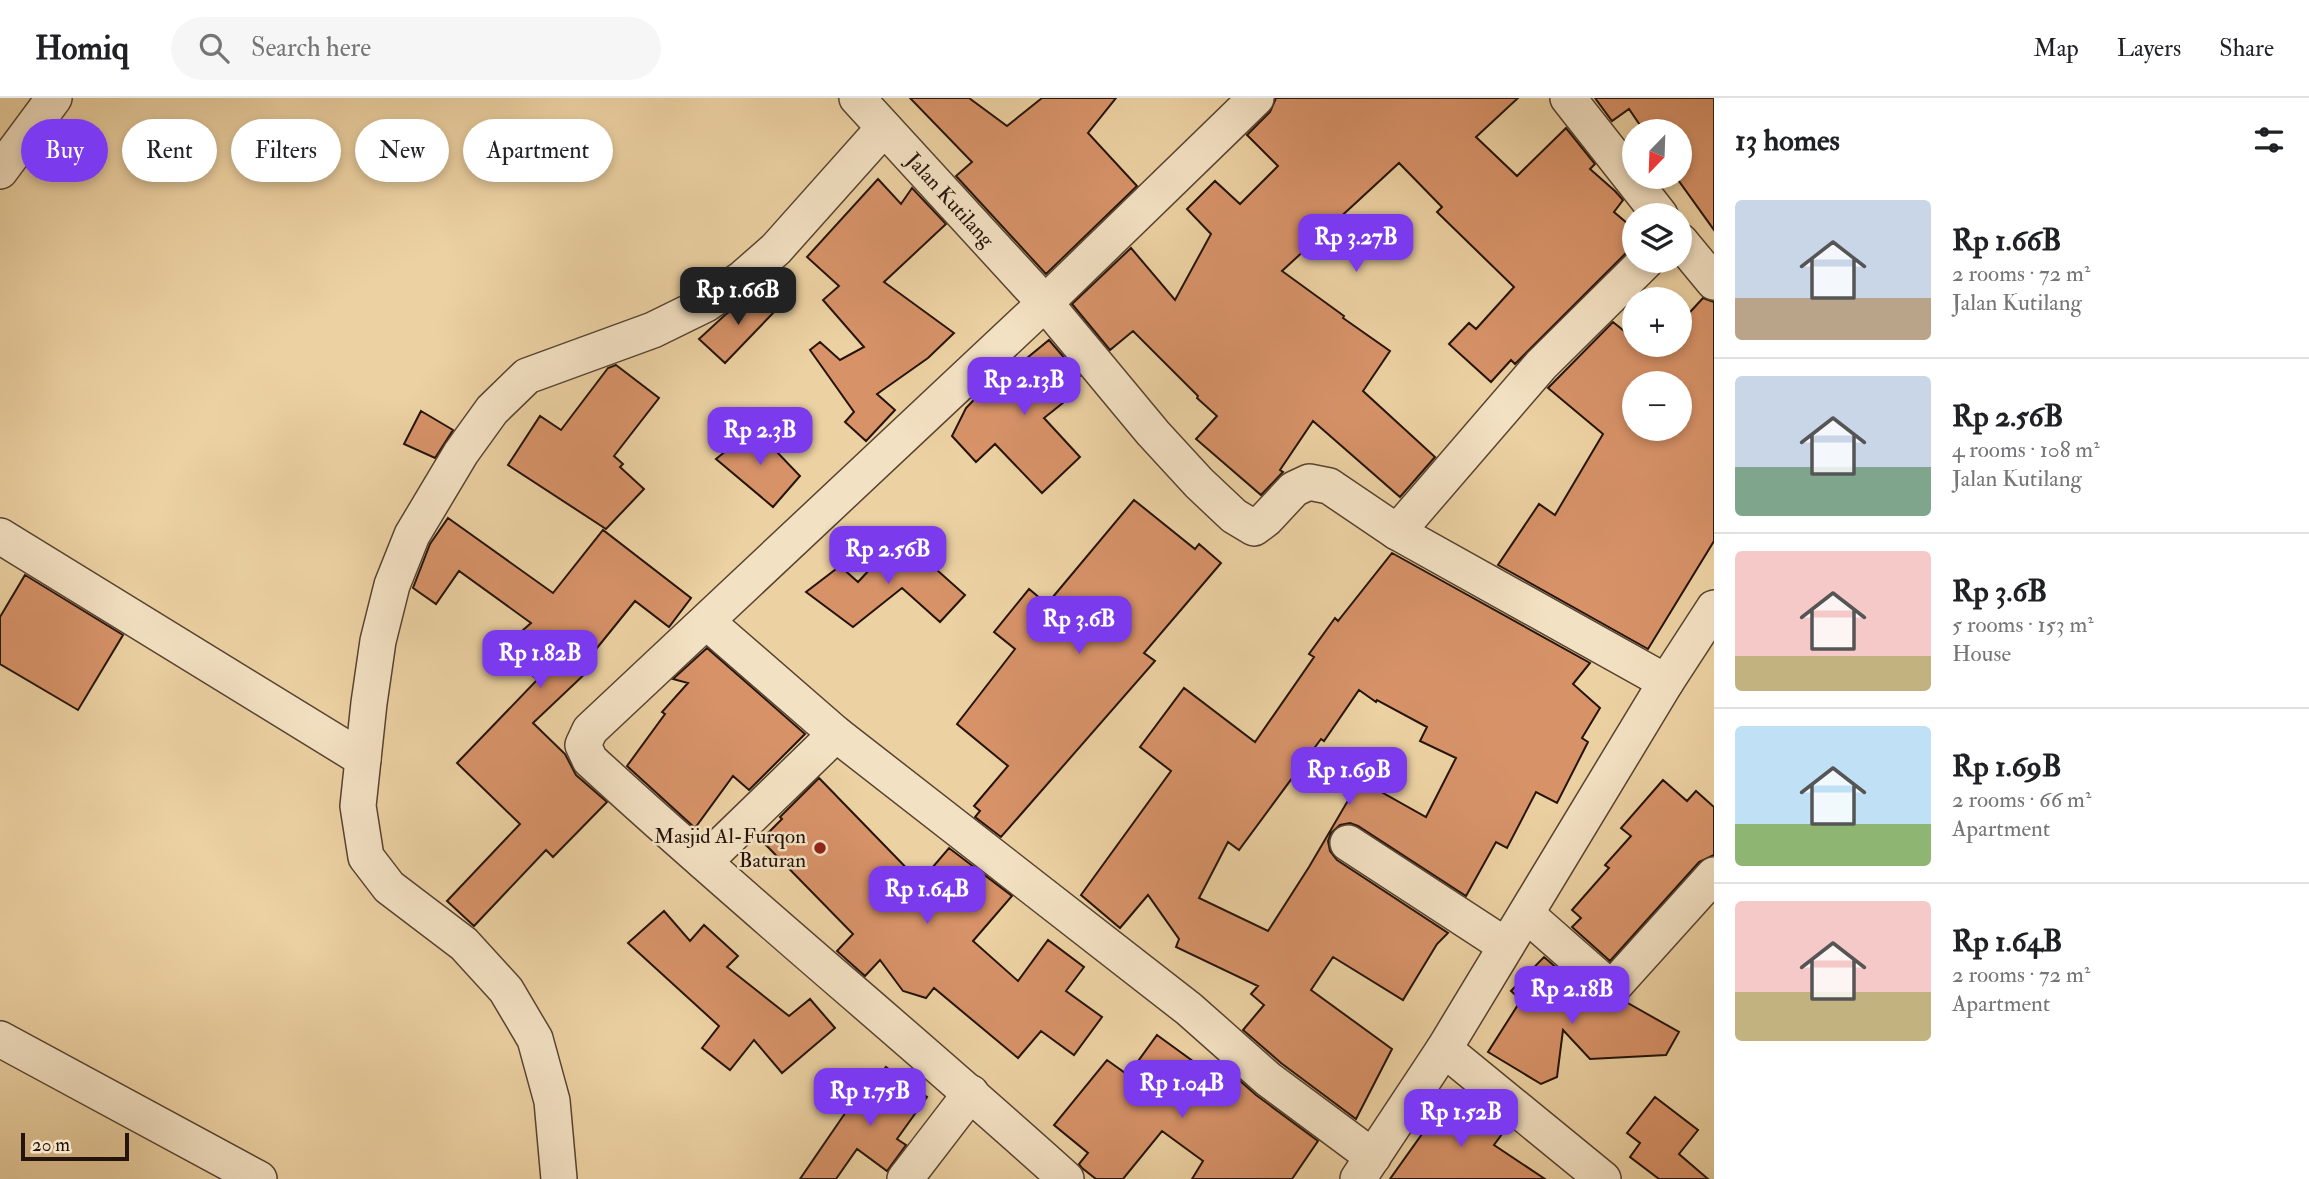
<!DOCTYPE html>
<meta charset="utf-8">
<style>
body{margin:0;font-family:"IM FELL Double Pica",serif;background:#f6f6f6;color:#202124;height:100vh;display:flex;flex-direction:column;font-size:26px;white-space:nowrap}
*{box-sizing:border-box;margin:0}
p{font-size:23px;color:#757577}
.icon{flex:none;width:38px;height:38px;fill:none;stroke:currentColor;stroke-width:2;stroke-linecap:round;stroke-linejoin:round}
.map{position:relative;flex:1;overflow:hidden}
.side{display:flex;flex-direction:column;background:#fff;width:595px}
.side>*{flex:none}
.banner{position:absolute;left:21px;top:21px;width:665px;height:63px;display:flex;gap:14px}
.needle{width:46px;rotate:203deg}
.fabs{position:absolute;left:1622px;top:21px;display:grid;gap:14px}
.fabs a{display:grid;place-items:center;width:70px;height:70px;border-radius:50%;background:#fff;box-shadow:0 4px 10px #0003;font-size:35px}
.scale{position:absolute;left:21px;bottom:18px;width:108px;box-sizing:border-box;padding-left:7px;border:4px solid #25140b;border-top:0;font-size:19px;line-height:24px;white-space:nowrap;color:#25140b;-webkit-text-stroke:5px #f3e1c3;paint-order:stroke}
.price{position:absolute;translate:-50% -60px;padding:0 16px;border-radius:14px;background:#7c3aed;color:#fff;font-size:23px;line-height:46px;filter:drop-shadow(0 2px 4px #0008)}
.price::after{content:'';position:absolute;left:50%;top:42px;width:21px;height:16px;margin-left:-10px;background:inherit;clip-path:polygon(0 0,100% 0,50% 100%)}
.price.on{background:#222;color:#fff}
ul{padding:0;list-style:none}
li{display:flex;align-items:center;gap:21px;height:175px;padding:0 21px}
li+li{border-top:2px solid #e0e0e0}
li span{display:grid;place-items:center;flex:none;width:196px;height:140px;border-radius:7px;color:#555}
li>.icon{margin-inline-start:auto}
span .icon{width:84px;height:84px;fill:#fffc;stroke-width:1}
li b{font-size:30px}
h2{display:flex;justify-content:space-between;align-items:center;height:84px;padding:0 21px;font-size:30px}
.pill{padding:0 24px;border-radius:32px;background:#fff;box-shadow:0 4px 10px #0003;font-size:24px;line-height:63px}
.pill.on{background:#7c3aed;color:#fff}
header{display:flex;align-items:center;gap:42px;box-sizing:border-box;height:98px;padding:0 35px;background:#fff;border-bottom:2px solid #e0e0e0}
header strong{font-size:33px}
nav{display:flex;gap:38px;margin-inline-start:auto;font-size:24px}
.search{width:490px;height:63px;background:#f6f6f6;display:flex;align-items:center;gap:18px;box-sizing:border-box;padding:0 24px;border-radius:38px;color:#757577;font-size:26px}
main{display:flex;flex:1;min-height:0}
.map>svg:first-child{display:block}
.building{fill:#d79268;stroke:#25140b;stroke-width:2;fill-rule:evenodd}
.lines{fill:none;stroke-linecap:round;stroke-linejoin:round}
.minor-casing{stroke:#574331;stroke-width:38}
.minor{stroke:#f3e1c3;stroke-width:35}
.poi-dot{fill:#8f2418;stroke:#f3e1c3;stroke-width:2.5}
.labels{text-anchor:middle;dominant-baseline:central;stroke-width:5;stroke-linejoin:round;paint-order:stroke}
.street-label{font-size:21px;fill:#25140b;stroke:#f3e1c3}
.poi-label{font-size:21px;fill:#25140b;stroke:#f3e1c3;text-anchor:end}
</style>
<header>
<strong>Homiq</strong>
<div class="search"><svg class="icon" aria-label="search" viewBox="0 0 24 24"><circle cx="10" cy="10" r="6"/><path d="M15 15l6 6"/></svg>Search here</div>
<nav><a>Map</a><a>Layers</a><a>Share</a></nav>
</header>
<main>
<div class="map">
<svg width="1714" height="1081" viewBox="0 0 1714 1081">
<rect width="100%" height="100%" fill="#ecd1a2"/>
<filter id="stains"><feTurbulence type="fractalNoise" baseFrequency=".00286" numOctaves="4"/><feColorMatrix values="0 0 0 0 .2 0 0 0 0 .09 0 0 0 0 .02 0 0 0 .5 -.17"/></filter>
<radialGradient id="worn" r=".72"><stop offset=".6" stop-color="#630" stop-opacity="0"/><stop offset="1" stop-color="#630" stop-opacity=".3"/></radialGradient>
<path class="building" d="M910 0H969L1007 28 1042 0H1116L1088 35 1137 88 1046 176 956 78 972 64Z
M1276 0H1518L1476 39 1517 78 1566 30 1595 66 1590 71 1615 93 1623 102 1614 114 1634 131V144L1626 155 1515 266 1511 262 1491 284 1449 246 1469 225 1476 231 1514 189 1437 114 1442 109 1399 65 1282 173 1344 218 1343 220 1390 253 1363 293 1435 359 1400 399 1313 323 1280 372 1283 374 1261 397 1196 341 1217 318 1197 300 1198 298 1133 233 1110 252 1072 206 1131 150 1175 202 1211 136 1187 111 1215 83 1240 106 1278 68 1247 37 1270 14Z
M1595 0H1714V132L1676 79H1680V33H1644L1629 11 1612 23Z
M878 81 901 106 912 90 946 126 884 184 954 235 928 260 877 296 895 312 866 343 845 324 854 314 810 252 820 244 840 262 864 249 823 202 839 188 807 159Z
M759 193 776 212 725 265 699 241 725 217Z
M1703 200 1714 204V443L1648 551 1498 467 1539 406 1555 417 1603 336 1548 290 1613 224 1634 241V247H1680V225ZM1634 285H1680V331H1634Z
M1049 242 1080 278 1072 284 1079 292 1044 320 1080 359 1042 395 995 346 976 364 952 338 966 310 995 280 999 283Z
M616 267 659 300 614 358 623 366 620 369 644 391 606 431 508 367 540 318 561 332 608 270Z
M421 313 453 332 435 360 404 346Z
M754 330 800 378 773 409 716 361Z
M1134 402 1195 451 1199 446 1221 465 1144 555 1155 563 1001 739 975 719 980 713 974 708 1008 668 957 626 1015 551 994 534 1029 491 1047 506Z
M448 420 553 495 603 432 691 500 669 529 635 503 584 566 589 572 533 625 565 656 576 677 607 704 553 759 546 752 474 828 447 803 520 726 457 665 537 582 505 548 531 525 459 473 436 506 413 490 430 446Z
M900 439 965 497 940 524 902 490 853 529 806 494 840 468 858 484Z
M1392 455 1590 565 1573 586 1600 610 1582 640 1588 644 1557 705 1536 694 1507 750 1496 744 1466 798 1358 728 1350 725 1340 727 1331 735 1328 743 1330 753 1337 762 1448 835 1437 846 1403 902 1333 859 1311 892 1392 951 1356 1021 1281 965 1243 932 1264 907 1251 896 1258 888 1176 849 1179 841 1148 797 1120 830 1081 797 1171 673 1140 649 1184 590 1255 644 1314 559 1309 556 1335 520 1338 523ZM1359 592 1376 604 1377 602 1427 629 1420 643 1456 660 1426 719 1360 682 1309 769 1268 833 1199 800 1228 744 1239 752 1321 641 1324 643Z
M25 477 123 537 78 612 0 566V519Z
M707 550 805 636 749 692 733 678 695 730 627 668 665 616 662 614 688 585 673 581Z
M819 680 920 784 949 750 1012 798 973 843 1018 883 1048 842 1084 869 1066 893 1102 919 1074 957 1041 933 1018 960 934 890 926 900 903 893 880 862 865 878 837 853 853 836 761 742 782 721 780 719Z
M1663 682 1687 703 1696 693 1714 709V757L1699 764 1610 863 1572 829 1581 820 1572 812 1609 770 1605 767 1631 738 1621 730Z
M664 813 690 843 704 827 738 858 727 869 789 918 810 901 835 930 782 975 754 942 730 972 702 950 719 928 628 845Z
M1544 859 1596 904 1608 908 1626 904 1679 934 1666 957 1590 961 1563 932 1557 979 1541 986 1488 954 1521 902 1511 893Z
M1157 937 1208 974 1215 964 1222 967 1256 997 1318 1043 1292 1081H1192L1203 1063 1162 1033 1123 1081H1096L1082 1070 1079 1066 1088 1055 1054 1027 1107 962 1128 977Z
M886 969 927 999 897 1041 906 1047 887 1073 857 1051 836 1081H800L850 1008 855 1011Z
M1452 994 1505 1032 1494 1047 1545 1081H1390Z
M1655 999 1698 1032 1679 1056 1708 1081H1659L1630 1059 1640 1045 1627 1035Z"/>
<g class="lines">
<g class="minor-casing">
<g id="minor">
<path id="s1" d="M857 0 1045 205 1153 335 1199 385 1234 418 1254 430 1266 421 1294 391 1309 384 1329 388 1397 434 1666 584"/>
<path d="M1568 0 1660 117"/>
<path d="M0 73 54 0"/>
<path d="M1680 143 1714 184"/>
<path d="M1397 434 1541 267 1646 163"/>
<path d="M0 438 363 661"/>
<path d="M707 524 836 636 1189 911 1268 981 1373 1059"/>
<path d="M1348 745 1506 848"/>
<path d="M704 764 836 636"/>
<path d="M1526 816 1608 888H1614L1714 777"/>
<path d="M0 941 259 1081"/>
<path d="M1444 951 1603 1081"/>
<path d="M559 1081 552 1003 535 941 506 892 464 846 389 789 366 759 358 708 369 605 378 543 392 487 412 437 461 355 492 312 527 278 653 232 706 206 743 180 776 151 884 30"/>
<path d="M905 1081 971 995"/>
<path d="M1066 1081C909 939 745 805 590 662L583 647 590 632 1045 205 1256 0"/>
<path d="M1358 1081 1444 951 1666 584 1714 510"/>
</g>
</g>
<use href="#minor" class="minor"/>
</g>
<circle class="poi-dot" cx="820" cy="750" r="7"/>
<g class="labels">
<g class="street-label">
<text stroke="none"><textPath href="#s1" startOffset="138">Jalan Kutilang</textPath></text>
</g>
<g class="poi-label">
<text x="806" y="738">Masjid Al-Furqon<tspan x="806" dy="24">Baturan</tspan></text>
</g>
</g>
<rect width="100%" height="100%" filter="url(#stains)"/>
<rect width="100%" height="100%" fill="url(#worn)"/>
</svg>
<div class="fabs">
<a><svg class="needle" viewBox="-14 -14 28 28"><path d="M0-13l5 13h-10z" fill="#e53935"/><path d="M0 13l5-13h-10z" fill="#757577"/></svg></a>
<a><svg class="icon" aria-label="layers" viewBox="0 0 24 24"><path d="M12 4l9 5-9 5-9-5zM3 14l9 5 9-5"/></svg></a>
<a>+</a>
<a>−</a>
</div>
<div class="scale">20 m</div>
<b class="price" style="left:1356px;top:176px">Rp 3.27B</b>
<b class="price on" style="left:738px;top:229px">Rp 1.66B</b>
<b class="price" style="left:1024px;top:319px">Rp 2.13B</b>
<b class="price" style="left:760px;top:369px">Rp 2.3B</b>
<b class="price" style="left:888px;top:488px">Rp 2.56B</b>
<b class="price" style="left:1079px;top:558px">Rp 3.6B</b>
<b class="price" style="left:540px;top:592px">Rp 1.82B</b>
<b class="price" style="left:1349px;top:709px">Rp 1.69B</b>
<b class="price" style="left:927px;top:828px">Rp 1.64B</b>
<b class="price" style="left:1572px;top:928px">Rp 2.18B</b>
<b class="price" style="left:1182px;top:1022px">Rp 1.04B</b>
<b class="price" style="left:870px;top:1030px">Rp 1.75B</b>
<b class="price" style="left:1461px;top:1051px">Rp 1.52B</b>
<div class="banner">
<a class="pill on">Buy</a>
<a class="pill">Rent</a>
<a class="pill">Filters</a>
<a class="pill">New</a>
<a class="pill">Apartment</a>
</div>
</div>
<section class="side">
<h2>13 homes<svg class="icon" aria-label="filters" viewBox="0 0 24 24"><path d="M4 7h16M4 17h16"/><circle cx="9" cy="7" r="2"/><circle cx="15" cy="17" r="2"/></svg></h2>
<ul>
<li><span style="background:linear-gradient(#c9d6e8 70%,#b9a48a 0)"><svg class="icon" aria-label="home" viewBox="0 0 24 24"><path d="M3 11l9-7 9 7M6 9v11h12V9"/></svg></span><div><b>Rp 1.66B</b><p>2 rooms · 72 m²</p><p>Jalan Kutilang</p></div></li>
<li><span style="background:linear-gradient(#c9d6e8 65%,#7fa58c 0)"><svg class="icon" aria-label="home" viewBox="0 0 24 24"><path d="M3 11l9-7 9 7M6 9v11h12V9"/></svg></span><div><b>Rp 2.56B</b><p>4 rooms · 108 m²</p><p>Jalan Kutilang</p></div></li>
<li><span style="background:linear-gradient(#f6c9c9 75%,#c2b280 0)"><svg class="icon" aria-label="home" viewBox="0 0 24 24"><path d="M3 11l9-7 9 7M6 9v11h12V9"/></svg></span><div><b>Rp 3.6B</b><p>5 rooms · 153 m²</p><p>House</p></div></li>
<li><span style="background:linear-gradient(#bfe0f5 70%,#8fb573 0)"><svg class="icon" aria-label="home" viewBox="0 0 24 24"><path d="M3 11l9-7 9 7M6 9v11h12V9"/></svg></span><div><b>Rp 1.69B</b><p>2 rooms · 66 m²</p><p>Apartment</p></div></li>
<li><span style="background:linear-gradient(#f6c9c9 65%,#c2b280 0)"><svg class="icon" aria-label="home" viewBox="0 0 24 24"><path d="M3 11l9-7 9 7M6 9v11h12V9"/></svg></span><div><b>Rp 1.64B</b><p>2 rooms · 72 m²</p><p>Apartment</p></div></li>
</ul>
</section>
</main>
